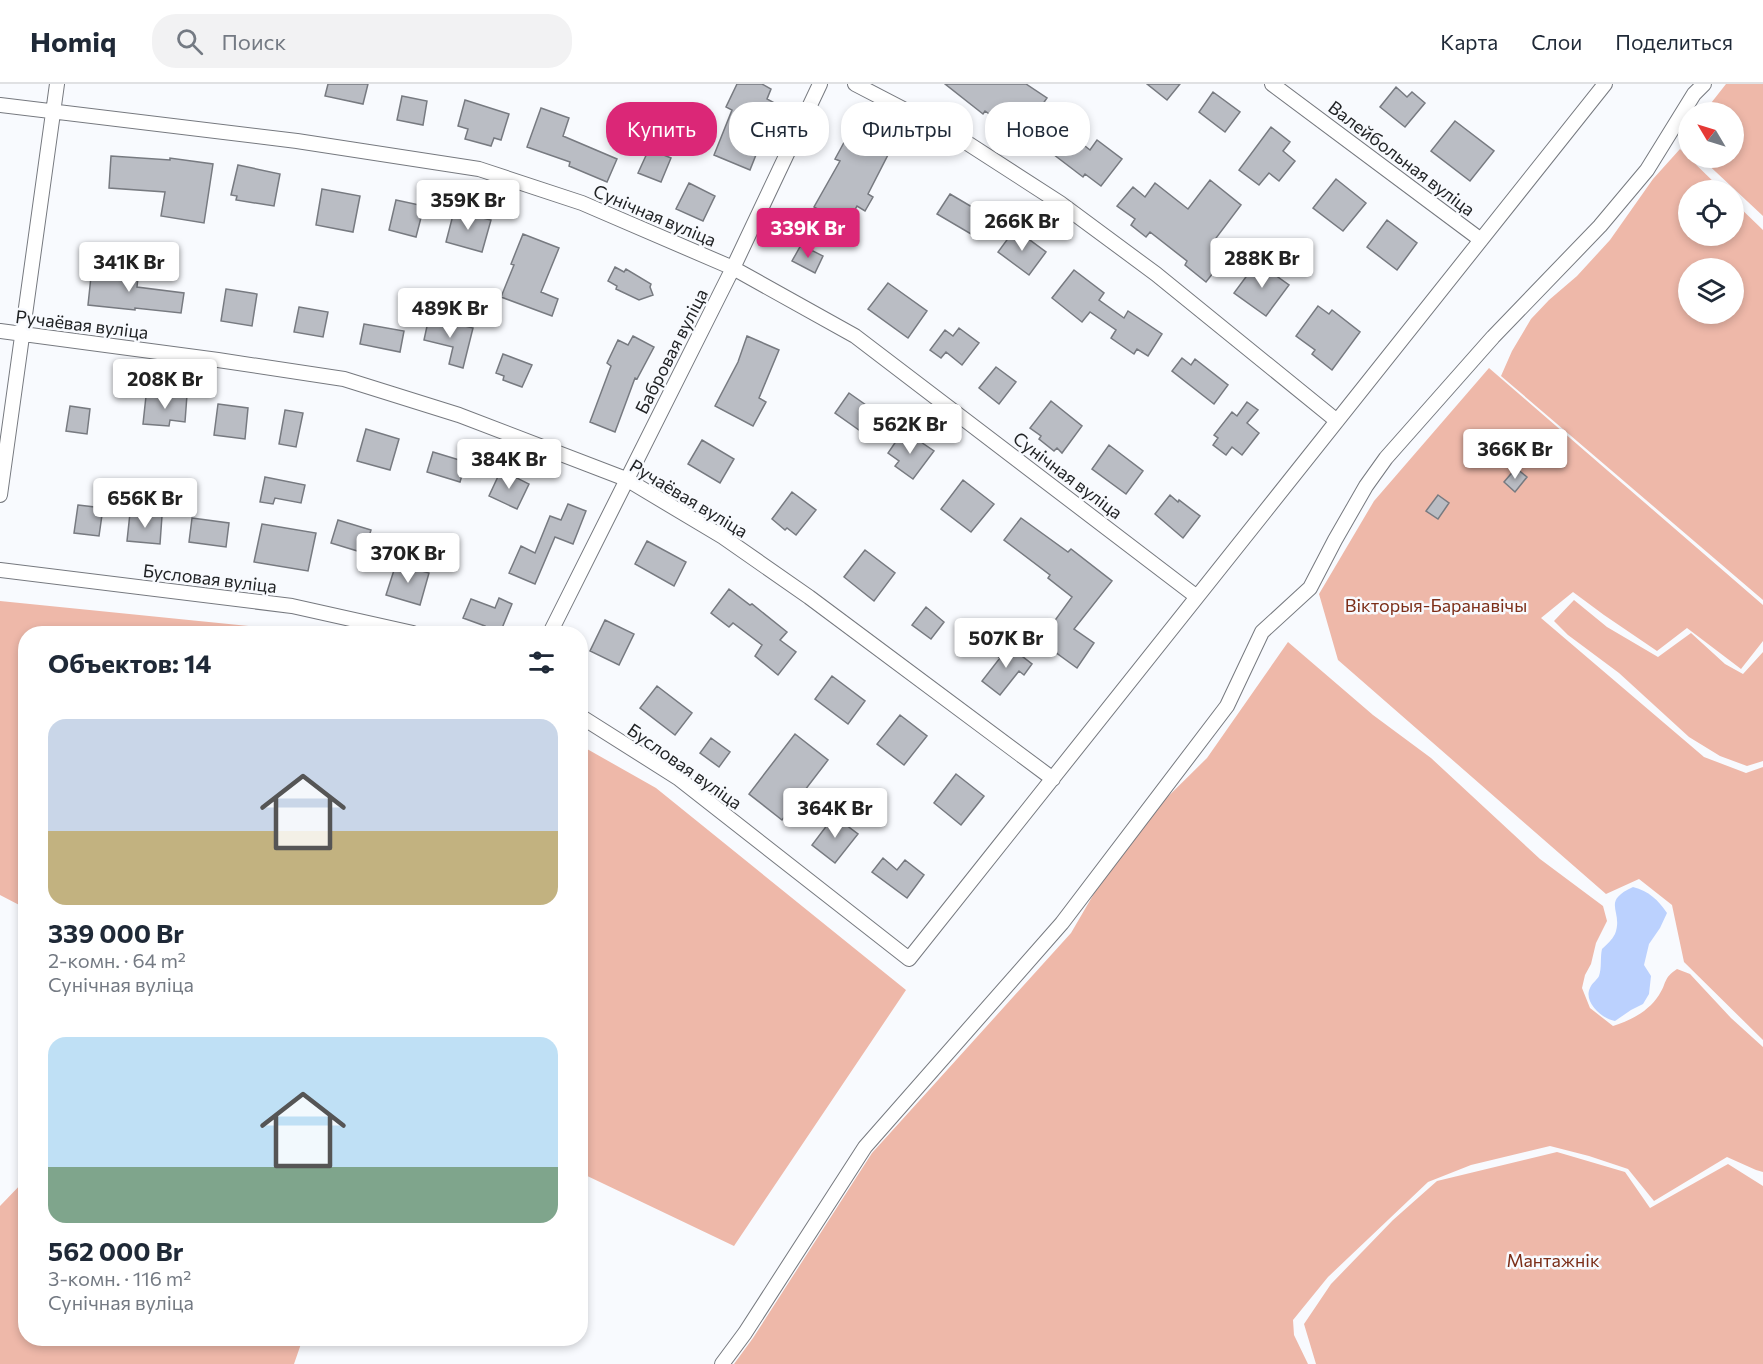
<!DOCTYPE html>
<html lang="ru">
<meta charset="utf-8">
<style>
body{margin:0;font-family:Commissioner,sans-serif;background:#f2f2f3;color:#1f2937;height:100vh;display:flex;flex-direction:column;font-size:22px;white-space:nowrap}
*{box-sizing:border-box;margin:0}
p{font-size:20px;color:#747a83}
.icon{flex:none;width:33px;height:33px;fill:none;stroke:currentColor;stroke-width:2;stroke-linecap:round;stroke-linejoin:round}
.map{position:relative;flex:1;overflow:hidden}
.sheet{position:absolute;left:18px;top:542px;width:570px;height:720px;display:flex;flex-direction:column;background:#fff;border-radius:24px;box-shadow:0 3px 9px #0003}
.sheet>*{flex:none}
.hud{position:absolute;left:606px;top:18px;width:570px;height:54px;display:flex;gap:12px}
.needle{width:39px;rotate:308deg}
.fabs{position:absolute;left:1678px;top:18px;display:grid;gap:12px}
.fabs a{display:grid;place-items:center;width:66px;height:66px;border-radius:50%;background:#fff;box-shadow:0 3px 9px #0003;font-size:30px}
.price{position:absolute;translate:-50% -51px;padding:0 14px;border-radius:6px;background:#fff;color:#222;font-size:20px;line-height:39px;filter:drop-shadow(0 2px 3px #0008)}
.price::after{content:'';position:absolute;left:50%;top:36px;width:18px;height:14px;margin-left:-9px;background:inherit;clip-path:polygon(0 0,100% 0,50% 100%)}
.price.selected{background:#db2777;color:#fff}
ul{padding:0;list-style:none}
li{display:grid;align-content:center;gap:12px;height:318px;padding:0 30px}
li span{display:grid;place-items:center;height:186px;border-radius:18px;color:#555}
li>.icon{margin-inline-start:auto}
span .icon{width:108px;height:108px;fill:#fffc;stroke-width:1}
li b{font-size:26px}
h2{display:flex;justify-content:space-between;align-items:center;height:72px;padding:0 30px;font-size:26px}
.pill{padding:0 21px;border-radius:24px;background:#fff;box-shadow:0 3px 9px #0003;font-size:21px;line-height:54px}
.pill.selected{background:#db2777;color:#fff}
header{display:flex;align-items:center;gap:36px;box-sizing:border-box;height:84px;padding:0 30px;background:#fff;border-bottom:2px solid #e0e1e3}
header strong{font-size:28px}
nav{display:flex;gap:33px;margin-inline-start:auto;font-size:21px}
.search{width:420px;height:54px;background:#f2f2f3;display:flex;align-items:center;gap:15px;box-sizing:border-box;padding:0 21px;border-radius:24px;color:#747a83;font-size:22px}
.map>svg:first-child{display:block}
.green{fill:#eeb8a9;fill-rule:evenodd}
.water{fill:#bbd1fe}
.building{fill:#babdc4;stroke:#777a80;stroke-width:1.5}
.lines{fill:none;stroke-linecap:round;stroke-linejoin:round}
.street-casing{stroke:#76797f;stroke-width:16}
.street{stroke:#fff;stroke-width:14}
.labels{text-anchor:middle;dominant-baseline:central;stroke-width:5;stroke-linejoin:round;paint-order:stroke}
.street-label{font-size:18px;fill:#212325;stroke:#f8fafe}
.park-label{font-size:18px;fill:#7c2e18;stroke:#f8fafe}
</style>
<header>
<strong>Homiq</strong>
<div class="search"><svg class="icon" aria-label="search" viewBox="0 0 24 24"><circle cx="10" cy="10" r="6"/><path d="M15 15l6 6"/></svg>Поиск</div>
<nav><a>Карта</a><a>Слои</a><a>Поделиться</a></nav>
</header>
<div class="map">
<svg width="1763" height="1280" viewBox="0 0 1763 1280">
<rect width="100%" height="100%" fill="#f8fafe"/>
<path class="green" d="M1726 0H1763V132L1701 74H1734V28H1704Z
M1680 65 1722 106H1689V152H1734V118L1763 146V516L1501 292 1512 267 1531 235 1549 216 1577 192 1610 156 1653 95ZM1734 184V230H1689V184Z
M1489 284 1763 521V557L1741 585 1687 544 1657 567 1604 531 1573 508 1541 534 1704 673 1746 689 1763 683V956L1684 878 1672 821 1639 795 1606 810 1338 576 1319 510 1374 417Z
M1574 516 1607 543 1658 573 1691 549 1725 580 1743 590 1763 568V677L1747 682 1720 672 1689 653 1619 589 1568 551 1554 537Z
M0 517 319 549H26L25 824 0 811Z
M1288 558 1373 631 1431 674 1540 775 1603 822 1607 837 1596 859 1591 880 1585 891 1582 904 1590 924 1613 942C1630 937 1649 927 1659 911 1667 899 1663 894 1677 885L1690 890 1731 934 1763 963V1088L1756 1086 1727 1073 1654 1117 1628 1085 1589 1072 1550 1062 1471 1081 1428 1098 1328 1193 1293 1236 1294 1251 1308 1280H734L753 1254 872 1069 1071 849 1127 753 1207 674Z
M580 661 656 704 906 906 734 1162 581 1089Z
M1557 1068 1625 1088 1650 1124 1728 1080 1763 1102V1280H1316L1304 1240 1331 1200 1393 1136 1437 1097Z
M25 1096 26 1254H303L294 1280H0V1122Z"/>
<path class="water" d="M1633 803C1649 807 1658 816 1667 829L1660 844 1649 860 1644 881 1651 892 1649 910 1643 920 1631 926 1615 937C1602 935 1583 918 1590 904 1592 899 1597 896 1599 892 1602 884 1600 873 1602 865 1607 860 1612 856 1615 850 1624 827 1600 818 1633 803Z"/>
<path class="building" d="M328 0H368L363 20 325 12Z
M737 0H762L771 5 767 15 780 22 770 44 767 43 750 86 714 71 732 26 726 23Z
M945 0H1026L1047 14 1033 34 1073 62 1076 55 1090 66 1097 56 1122 75 1101 102 1085 90 1083 93 1045 64 1042 68 985 27 983 30Z
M1147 0H1180L1167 16Z
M1396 3 1407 13 1412 8 1425 19 1405 43 1380 23Z
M1213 8 1240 28 1225 48 1199 28Z
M402 12 427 17 423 41 397 36Z
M465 16 509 30 501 56 494 54 491 62 465 55 468 45 458 42Z
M541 24 569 34 563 52 617 75 607 98 569 82 570 78 527 63Z
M1455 37 1494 67 1470 97 1431 67Z
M853 42 892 63 868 110 873 113 865 127 857 122 846 141 814 123 840 77 835 75Z
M1271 43 1290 58 1283 67 1295 77 1279 97 1269 89 1259 101 1239 86Z
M649 65 671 74 661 98 638 89Z
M111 72 170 76V74L213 80 204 139 161 132 165 108 109 104Z
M238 81 280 90 274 122 236 116 237 112 231 111Z
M1336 95 1366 119 1343 147 1313 124Z
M1210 96 1241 121 1216 154 1231 166 1206 198 1185 181 1187 177 1150 148 1146 153 1131 141 1135 135 1117 122 1133 103 1145 113 1155 99 1188 125Z
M689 99 715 112 703 137 676 125Z
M322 105 360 112 353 148 316 141Z
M950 110 984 130 971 150 937 130Z
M396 116 424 122 416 153 389 146Z
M454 127 491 136 482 168 446 158Z
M1387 136 1417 159 1397 186 1367 163Z
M1015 145 1046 168 1029 191 998 168Z
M523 150 559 164 541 208 558 215 552 232 501 213 514 181 511 180Z
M801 161 823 172 815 189 792 177Z
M1257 178 1289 201 1266 232 1234 209Z
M92 183 132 187V192L138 193 137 203 184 209 181 229 135 224V226L88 221Z
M615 183 624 188 626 185 651 200 650 203 653 211 639 216 616 205 617 202 608 197Z
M1074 186 1104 209 1099 216 1124 234 1128 227 1162 250 1148 272 1137 265 1134 270 1111 254 1116 246 1090 228 1082 238 1052 214Z
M888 199 927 227 908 254 868 225Z
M226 205 257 210 252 242 221 237Z
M1318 222 1329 230 1332 226 1360 248 1332 286 1312 270 1315 266 1296 252Z
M299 223 328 228 323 253 294 248Z
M429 233 473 244 463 284 449 280 453 263 424 256Z
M364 240 404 247 400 268 360 260Z
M959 244 979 259 962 281 946 268 941 274 930 266 945 246 953 252Z
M633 252 654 263 637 295 635 294 615 348 590 338 611 282 607 279 618 256 628 261Z
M747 252 779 266 759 314 766 318 753 342 715 322 738 278Z
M503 270 532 281 522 303 503 296 504 292 496 289Z
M1182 274 1191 281 1195 275 1228 301 1214 320 1172 287Z
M996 283 1016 298 999 320 979 304Z
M849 309 880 331 866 351 835 329Z
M172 310 187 311 185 338 170 336 169 342 143 340 146 312 171 314Z
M1051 317 1082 342 1062 369 1057 364 1054 367 1039 355 1041 352 1030 344Z
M1247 318 1258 326 1247 339 1259 349 1242 371 1232 363 1226 371 1213 361 1218 354 1214 351 1232 328 1237 332Z
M218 320 248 324 245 355 214 351Z
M70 322 90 325 87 350 66 347Z
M285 326 303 329 296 363 279 360Z
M366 345 399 355 390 386 357 377Z
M901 350 913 358 915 354 934 367 913 395 895 382 899 377 888 369Z
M702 356 734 375 720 399 688 380Z
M1109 361 1143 387 1126 410 1092 385Z
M433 368 466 378 460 398 427 388Z
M1516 384 1527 393 1515 408 1504 398Z
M501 386 529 400 517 425 489 412Z
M265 393 305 401 301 419 275 414 273 420 260 418Z
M963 396 994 420 971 448 941 425Z
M792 408 816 426 796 451 787 444 785 446 772 435Z
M1170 411 1178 418 1179 416 1200 432 1183 454 1155 430Z
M1438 411 1449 419 1438 435 1426 427Z
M568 420 586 427 573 460 555 453 535 500 509 489 521 462 535 469 550 432 561 436Z
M78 421 103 424 99 452 74 449Z
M130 429 162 432 160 460 127 457Z
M192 434 229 439 226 463 189 458Z
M1021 434 1068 468 1071 465 1112 497 1074 545 1094 559 1077 584 1040 557 1072 513 1048 494 1050 491 1004 456Z
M338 436 371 446 364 469 331 459Z
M262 440 316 449 308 487 254 478Z
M647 457 686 478 674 502 635 480Z
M865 466 895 489 874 517 844 493Z
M396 480 429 489 420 521 386 511Z
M729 505 750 521 752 520 787 548 780 556 796 568 778 591 755 572 762 561 733 539 729 543 711 529Z
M499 514 512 520 500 549H482L485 542 463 534 471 515 495 524Z
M926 523 944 538 931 555 912 541Z
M605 536 634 550 619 581 590 567Z
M1005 559 1032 580 1024 591 1019 587 1000 611 982 597 1000 574 996 571Z
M832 592 865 617 848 640 815 615Z
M657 602 692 629 675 651 640 624Z
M900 631 927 652 904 681 877 660Z
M795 650 828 676 782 736 749 710Z
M711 654 730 668 719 683 700 669Z
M956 690 984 712 961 741 934 719Z
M834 732 858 750 835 779 812 761Z
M883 774 897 786 905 776 924 791 907 814 872 788Z"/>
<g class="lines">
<g class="street-casing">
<path id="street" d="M855 0 961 55 1060 119 1156 190 1337 337
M1272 0 1481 156
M0 21 297 57 479 85 582 119 733 184 855 252 1197 513
M0 247 218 276 344 295 459 331 626 395 723 453 809 513 1053 695
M0 411 57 0
M0 486 292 522 413 549
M550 549 733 184 820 0
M580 632 678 694 909 875 1605 0
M722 1280 745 1249 865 1063 1062 839 1227 622 1262 548 1310 504 1335 456 1366 402 1386 374 1493 253 1600 142 1647 86 1694 10 1704 0"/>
</g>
<use href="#street" class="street"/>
</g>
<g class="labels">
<g class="street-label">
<text transform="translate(1402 74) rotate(37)">Валейбольная вуліца</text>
<text transform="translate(655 131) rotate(23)">Сунічная вуліца</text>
<text transform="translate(82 240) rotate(7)">Ручаёвая вуліца</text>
<text transform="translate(671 267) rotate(-63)">Бабровая вуліца</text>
<text transform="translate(1068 391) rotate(37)">Сунічная вуліца</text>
<text transform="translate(689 414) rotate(31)">Ручаёвая вуліца</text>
<text transform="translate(210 494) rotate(7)">Бусловая вуліца</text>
<text transform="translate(685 682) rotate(35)">Бусловая вуліца</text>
</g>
<g class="park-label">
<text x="1436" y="521">Вікторыя-Баранавічы</text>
<text x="1553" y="1176">Мантажнік</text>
</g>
</g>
</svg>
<div class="fabs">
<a><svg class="needle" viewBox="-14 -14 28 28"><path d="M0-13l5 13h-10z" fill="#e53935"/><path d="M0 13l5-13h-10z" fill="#747a83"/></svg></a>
<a><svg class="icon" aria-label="locate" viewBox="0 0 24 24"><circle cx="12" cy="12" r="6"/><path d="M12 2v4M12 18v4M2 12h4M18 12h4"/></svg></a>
<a><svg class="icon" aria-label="layers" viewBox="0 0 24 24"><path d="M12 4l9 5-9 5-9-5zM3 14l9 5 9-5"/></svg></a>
</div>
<b class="price" style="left:468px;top:147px">359K Br</b>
<b class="price" style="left:1022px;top:168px">266K Br</b>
<b class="price selected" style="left:808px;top:175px">339K Br</b>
<b class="price" style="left:1262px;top:205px">288K Br</b>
<b class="price" style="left:129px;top:209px">341K Br</b>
<b class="price" style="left:450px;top:255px">489K Br</b>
<b class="price" style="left:165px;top:326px">208K Br</b>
<b class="price" style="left:910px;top:371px">562K Br</b>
<b class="price" style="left:1515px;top:396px">366K Br</b>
<b class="price" style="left:509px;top:406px">384K Br</b>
<b class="price" style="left:145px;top:445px">656K Br</b>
<b class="price" style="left:408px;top:500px">370K Br</b>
<b class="price" style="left:1006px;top:585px">507K Br</b>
<b class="price" style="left:835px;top:755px">364K Br</b>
<div class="hud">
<a class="pill selected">Купить</a>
<a class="pill">Снять</a>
<a class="pill">Фильтры</a>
<a class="pill">Новое</a>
</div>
<section class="sheet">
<h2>Объектов: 14<svg class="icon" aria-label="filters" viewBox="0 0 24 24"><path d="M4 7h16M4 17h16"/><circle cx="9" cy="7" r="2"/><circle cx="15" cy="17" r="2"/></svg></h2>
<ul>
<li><span style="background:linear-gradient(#c9d6e8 60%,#c2b280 0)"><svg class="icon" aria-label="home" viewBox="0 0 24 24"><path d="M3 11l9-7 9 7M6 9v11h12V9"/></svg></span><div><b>339 000 Br</b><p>2-комн. · 64 m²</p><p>Сунічная вуліца</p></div></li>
<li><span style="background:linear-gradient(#bfe0f5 70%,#7fa58c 0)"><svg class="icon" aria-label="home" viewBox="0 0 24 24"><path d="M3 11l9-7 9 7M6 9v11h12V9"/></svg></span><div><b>562 000 Br</b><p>3-комн. · 116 m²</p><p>Сунічная вуліца</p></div></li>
</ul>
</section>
</div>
